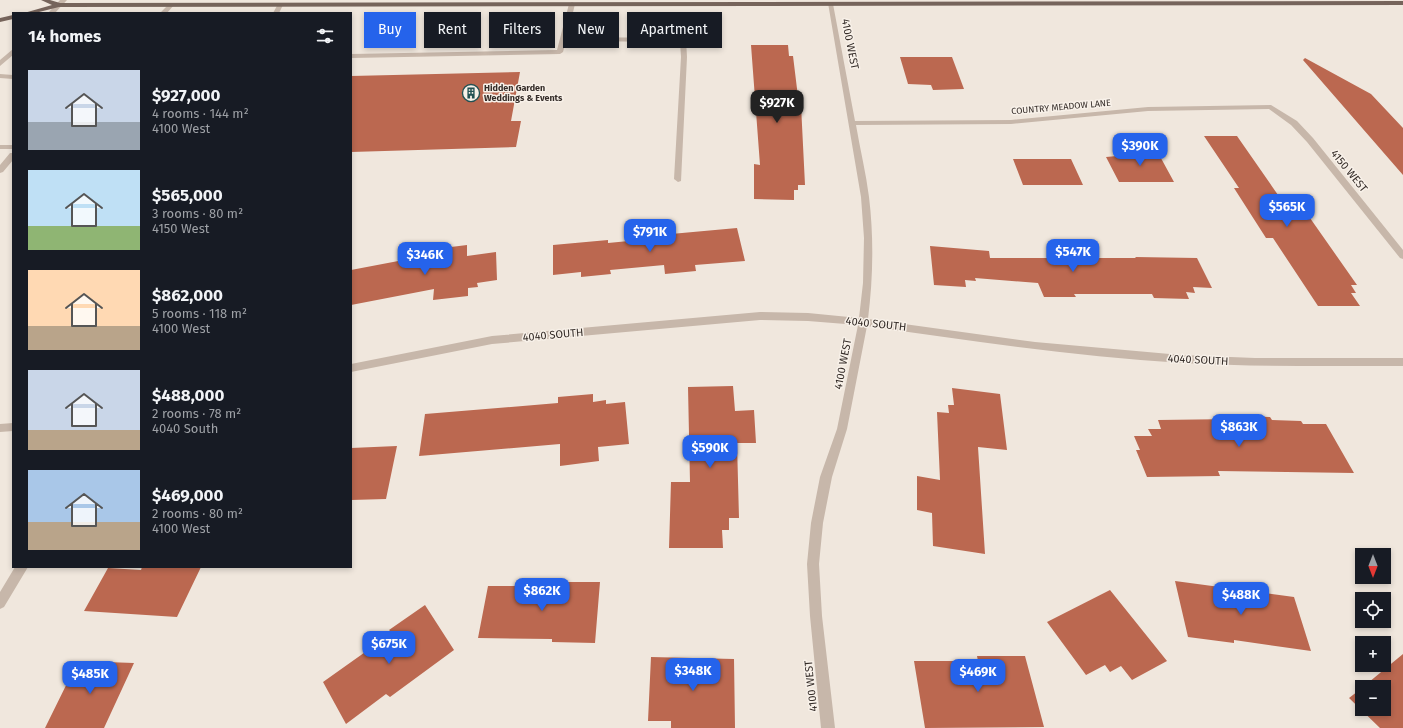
<!DOCTYPE html>
<meta charset="utf-8">
<style>
body{margin:0;font-family:"Fira Sans",sans-serif;background:#242831;color:#f1f3f6;height:100vh;display:flex;flex-direction:column;font-size:15px;white-space:nowrap}
*{box-sizing:border-box;margin:0}
p{font-size:13px;color:#9ea1a6}
.icon{flex:none;width:22px;height:22px;fill:none;stroke:currentColor;stroke-width:2;stroke-linecap:round;stroke-linejoin:round}
.map{position:relative;flex:1;overflow:hidden}
.side{position:absolute;left:12px;top:12px;width:340px;height:556px;display:flex;flex-direction:column;background:#171b24;border-radius:0px;box-shadow:0 2px 6px #0003}
.side>*{flex:none}
.top-card{position:absolute;left:364px;top:12px;width:380px;height:36px;display:flex;gap:8px}
.needle{width:26px;rotate:180deg}
.buttons{position:absolute;left:1355px;top:548px;display:grid;gap:8px}
.buttons a{display:grid;place-items:center;width:36px;height:36px;border-radius:0px;background:#171b24;box-shadow:0 2px 6px #0003;font-size:20px}
.price{position:absolute;translate:-50% -34px;padding:0 9px;border-radius:8px;background:#2563eb;color:#fff;font-size:13px;line-height:26px;filter:drop-shadow(0 1px 2px #0008)}
.price::after{content:'';position:absolute;left:50%;top:24px;width:12px;height:9px;margin-left:-6px;background:inherit;clip-path:polygon(0 0,100% 0,50% 100%)}
.price.selected{background:#222;color:#fff}
ul{padding:0;list-style:none}
li{display:flex;align-items:center;gap:12px;height:100px;padding:0 16px}
li span{display:grid;place-items:center;flex:none;width:112px;height:80px;border-radius:0px;color:#555}
li>.icon{margin-inline-start:auto}
span .icon{width:48px;height:48px;fill:#fffc;stroke-width:1}
li b{font-size:17px}
h2{display:flex;justify-content:space-between;align-items:center;height:48px;padding:0 16px;font-size:17px}
.pill{padding:0 14px;border-radius:0px;background:#171b24;box-shadow:0 2px 6px #0003;font-size:14px;line-height:36px}
.pill.selected{background:#2563eb;color:#fff}
.map>svg:first-child{display:block}
.building{fill:#bb6850}
.lines{fill:none;stroke-linecap:round;stroke-linejoin:round}
.minor{fill:#c7b7aa;fill-rule:evenodd}
.major{fill:#76645b;fill-rule:evenodd}
.labels{text-anchor:middle;dominant-baseline:central;stroke-width:3;stroke-linejoin:round;paint-order:stroke}
.far-poi-label{font-size:9px;font-weight:bold;fill:#352d29;stroke:#f8f1e9;text-anchor:start}
.far-street-label{font-size:9px;fill:#352d29;stroke:#f8f1e9}
.street-label{font-size:11px;fill:#352d29;stroke:#f8f1e9}
</style>
<div class="map">
<svg width="1403" height="728" viewBox="0 0 1403 728">
<rect width="100%" height="100%" fill="#f0e7dd"/>
<path class="building" d="M751 45H788L789 56H793L799 105H801L805 185H798V190H794V200L754 199V164L760 165Z
M900 57H952L964 89 933 90 931 85 908 84Z
M1305 58 1371 94 1403 128V175L1303 60Z
M520 72 511 121H521L516 147 351 152V76Z
M1204 136H1237L1294 218H1310L1357 285H1351L1356 293H1351L1360 306H1318L1273 238H1266L1234 188H1239Z
M1125 149H1156L1174 182H1119L1106 157 1128 155Z
M1013 159H1071L1083 185H1023Z
M737 228 745 261 695 265 696 271 665 274 664 265 610 270 611 274 581 277V272L553 275V245L608 240V243L660 238V235Z
M467 245V256L496 252 497 280 477 283 478 287 468 288V296L433 300 434 289 351 305V270L435 254V249Z
M930 246 989 251 990 258H1136L1135 257 1197 258 1212 288 1193 287 1195 293 1186 292 1189 299 1154 298 1152 294H1074L1076 297H1044L1038 283 975 278 976 281 965 280 966 287 934 285Z
M733 386 735 411 754 410 756 443H737L739 518H729V530H722L723 548H669L671 482H690L688 387Z
M952 388 1000 394 1007 450 978 447 985 554 933 546 932 513 917 510V476L940 480 937 412 949 413 948 405H954Z
M593 394V402L606 400V404L625 402 629 444 598 447 599 461 560 466V444L419 456 425 414 558 403V397Z
M1233 416 1270 417 1272 420 1301 421 1303 424H1326L1354 473 1218 471 1220 476 1147 477 1136 450H1140L1134 436H1152L1148 429H1161L1158 420 1235 419Z
M397 446 386 499 351 500V448Z
M142 567H201L177 617 84 611 108 568 141 570Z
M1175 581 1294 597 1311 651 1234 640V643L1188 637Z
M524 582H600L595 643 552 642V639L478 638 488 586H523Z
M1110 590 1167 661 1132 680 1121 666 1110 672 1105 665 1086 675 1047 622Z
M425 605 454 650 390 697 386 694 346 724 323 682 392 633 389 630Z
M1403 654V728H1380L1349 698 1362 688V709H1384V687H1363Z
M977 656H1025L1044 727 925 728 914 661H978Z
M651 657 734 659 735 728H671V721H648Z
M78 661 134 663 104 728H45Z"/>
<g class="lines">
<path class="minor" d="M60 0H67L55 13H48Z
M572 2 575 4 567 37 683 38 686 40 687 57 681 181 678 182 674 179 681 57 680 42 566 41 563 52 560 54 351 58V54L557 50 569 4Z
M280 3 283 5 279 13H273L278 4Z
M828 3 833 4 855 121 1011 120 1148 107 1271 105 1297 121 1313 138 1403 250V259L1400 258 1307 142 1291 125 1269 109 1148 111 1011 124 856 125C860 149 866 173 869 197 874 238 873 279 868 319L1035 342 1181 355 1255 358H1403V366C1329 366 1256 367 1182 363 1077 357 972 341 867 326L847 429 832 477 823 523 819 564 822 616 835 728H821L810 616 807 564 811 523 820 477 837 429 858 325 808 321 760 320 492 344 351 372V364L492 336 760 312 808 313 859 318 863 283 864 238 861 197Z
M169 4 174 5 167 13H160Z
M13 49V55L0 66V60Z
M0 74 13 75V79L0 78Z
M0 145H13V149H0Z
M10 153H13V160L3 172 0 173V165Z
M13 423V431L0 432V424Z
M15 567H28L4 607 0 609V592Z"/>
<path class="major" d="M41 0H50L60 3 1403 1V5L59 7 35 13H24L52 5Z
M13 15V19L0 22V18Z"/>
</g>
<defs>
<g id="building-ring" transform="scale(0.9)"><circle r="9.5" fill="#f8f1e9" stroke="#225153" stroke-width="1.5"/><path d="M-4-6H4V6H1V3H-1V6H-4ZM-2.5-4.3h1.7v1.8h-1.7ZM.8-4.3h1.7v1.8H.8ZM-2.5-1h1.7V.8h-1.7ZM.8-1h1.7V.8H.8Z" fill="#225153"/></g>
</defs>
<g fill-rule="evenodd">
<use href="#building-ring" x="471" y="93"/>
</g>
<g class="labels">
<g class="far-poi-label">
<text x="484" y="88">Hidden Garden<tspan x="484" dy="10">Weddings &amp; Events</tspan></text>
</g>
<g class="far-street-label">
<text transform="translate(1061 107) rotate(-5)">COUNTRY MEADOW LANE</text>
</g>
<g class="street-label">
<text transform="translate(850 44) rotate(79)">4100 WEST</text>
<text transform="translate(1349 171) rotate(51)">4150 WEST</text>
<text transform="translate(876 324) rotate(6)">4040 SOUTH</text>
<text transform="translate(553 335) rotate(-5)">4040 SOUTH</text>
<text transform="translate(1198 360) rotate(3)">4040 SOUTH</text>
<text transform="translate(843 364) rotate(-79)">4100 WEST</text>
<text transform="translate(811 686) rotate(-96)">4100 WEST</text>
</g>
</g>
</svg>
<div class="buttons">
<a><svg class="needle" viewBox="-14 -14 28 28"><path d="M0-13l5 13h-10z" fill="#e53935"/><path d="M0 13l5-13h-10z" fill="#9ea1a6"/></svg></a>
<a><svg class="icon" aria-label="locate" viewBox="0 0 24 24"><circle cx="12" cy="12" r="6"/><path d="M12 2v4M12 18v4M2 12h4M18 12h4"/></svg></a>
<a>+</a>
<a>−</a>
</div>
<b class="price selected" style="left:777px;top:124px">$927K</b>
<b class="price" style="left:1140px;top:167px">$390K</b>
<b class="price" style="left:1287px;top:228px">$565K</b>
<b class="price" style="left:650px;top:253px">$791K</b>
<b class="price" style="left:1073px;top:273px">$547K</b>
<b class="price" style="left:425px;top:276px">$346K</b>
<b class="price" style="left:1239px;top:448px">$863K</b>
<b class="price" style="left:710px;top:469px">$590K</b>
<b class="price" style="left:542px;top:612px">$862K</b>
<b class="price" style="left:1241px;top:616px">$488K</b>
<b class="price" style="left:389px;top:665px">$675K</b>
<b class="price" style="left:693px;top:692px">$348K</b>
<b class="price" style="left:978px;top:693px">$469K</b>
<b class="price" style="left:90px;top:695px">$485K</b>
<div class="top-card">
<a class="pill selected">Buy</a>
<a class="pill">Rent</a>
<a class="pill">Filters</a>
<a class="pill">New</a>
<a class="pill">Apartment</a>
</div>
<section class="side">
<h2>14 homes<svg class="icon" aria-label="filters" viewBox="0 0 24 24"><path d="M4 7h16M4 17h16"/><circle cx="9" cy="7" r="2"/><circle cx="15" cy="17" r="2"/></svg></h2>
<ul>
<li><span style="background:linear-gradient(#c9d6e8 65%,#9aa5b1 0)"><svg class="icon" aria-label="home" viewBox="0 0 24 24"><path d="M3 11l9-7 9 7M6 9v11h12V9"/></svg></span><div><b>$927,000</b><p>4 rooms · 144 m²</p><p>4100 West</p></div></li>
<li><span style="background:linear-gradient(#bfe0f5 70%,#8fb573 0)"><svg class="icon" aria-label="home" viewBox="0 0 24 24"><path d="M3 11l9-7 9 7M6 9v11h12V9"/></svg></span><div><b>$565,000</b><p>3 rooms · 80 m²</p><p>4150 West</p></div></li>
<li><span style="background:linear-gradient(#ffd9b3 70%,#b9a48a 0)"><svg class="icon" aria-label="home" viewBox="0 0 24 24"><path d="M3 11l9-7 9 7M6 9v11h12V9"/></svg></span><div><b>$862,000</b><p>5 rooms · 118 m²</p><p>4100 West</p></div></li>
<li><span style="background:linear-gradient(#c9d6e8 75%,#b9a48a 0)"><svg class="icon" aria-label="home" viewBox="0 0 24 24"><path d="M3 11l9-7 9 7M6 9v11h12V9"/></svg></span><div><b>$488,000</b><p>2 rooms · 78 m²</p><p>4040 South</p></div></li>
<li><span style="background:linear-gradient(#a9c7e8 65%,#b9a48a 0)"><svg class="icon" aria-label="home" viewBox="0 0 24 24"><path d="M3 11l9-7 9 7M6 9v11h12V9"/></svg></span><div><b>$469,000</b><p>2 rooms · 80 m²</p><p>4100 West</p></div></li>
</ul>
</section>
</div>
